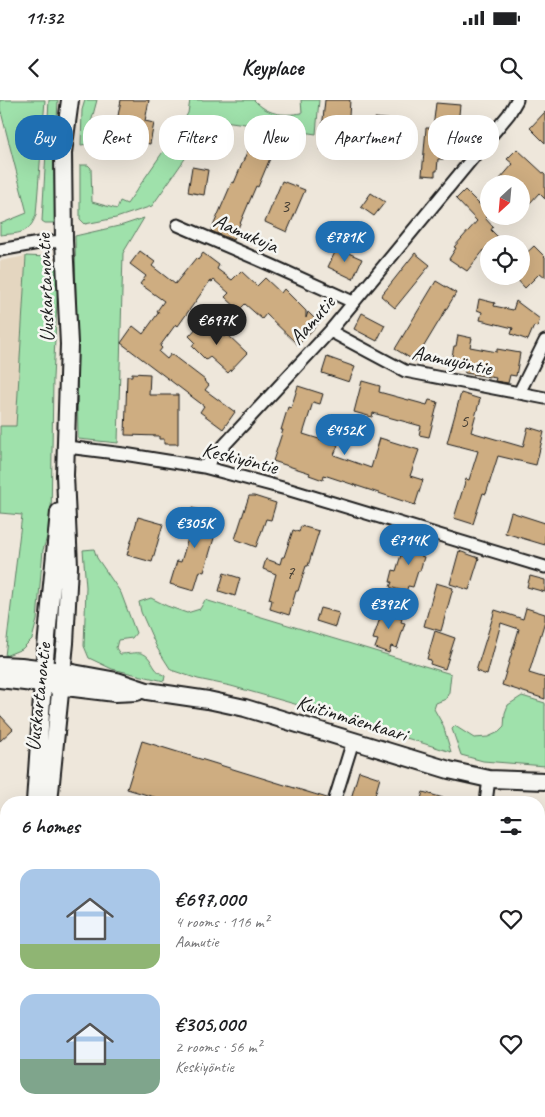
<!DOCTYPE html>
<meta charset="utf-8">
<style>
body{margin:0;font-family:Caveat,sans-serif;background:#f6f6f6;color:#202124;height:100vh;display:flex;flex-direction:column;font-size:19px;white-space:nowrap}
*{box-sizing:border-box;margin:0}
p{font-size:16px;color:#757577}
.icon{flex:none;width:28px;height:28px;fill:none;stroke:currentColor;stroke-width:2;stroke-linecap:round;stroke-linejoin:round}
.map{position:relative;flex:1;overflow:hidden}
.side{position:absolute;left:0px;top:696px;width:545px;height:321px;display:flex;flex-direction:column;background:#fff;border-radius:20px 20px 0 0;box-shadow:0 5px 20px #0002}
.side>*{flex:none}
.top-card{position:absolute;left:15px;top:15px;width:515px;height:45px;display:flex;gap:10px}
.needle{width:32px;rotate:206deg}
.buttons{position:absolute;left:480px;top:75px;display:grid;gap:10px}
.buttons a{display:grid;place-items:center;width:50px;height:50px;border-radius:50%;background:#fff;box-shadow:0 5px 20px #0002;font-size:25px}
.price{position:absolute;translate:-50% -42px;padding:0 11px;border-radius:18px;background:#1f6fb2;color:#fff;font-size:16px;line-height:32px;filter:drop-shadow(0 1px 2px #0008)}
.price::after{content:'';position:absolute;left:50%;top:30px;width:15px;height:11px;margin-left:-8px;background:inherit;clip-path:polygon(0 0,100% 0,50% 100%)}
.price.current{background:#222;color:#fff}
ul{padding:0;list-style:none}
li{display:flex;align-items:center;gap:15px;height:125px;padding:0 20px}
li span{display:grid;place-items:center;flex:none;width:140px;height:100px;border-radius:15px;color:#555}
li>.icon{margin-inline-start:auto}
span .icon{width:60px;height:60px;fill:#fffc;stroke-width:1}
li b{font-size:21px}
h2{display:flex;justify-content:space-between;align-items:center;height:60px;padding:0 20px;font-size:21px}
.pill{padding:0 18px;border-radius:20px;background:#fff;box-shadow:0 5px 20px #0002;font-size:18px;line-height:45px}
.pill.current{background:#1f6fb2;color:#fff}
.status{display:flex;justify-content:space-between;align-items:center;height:35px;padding:0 25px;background:#fff;direction:ltr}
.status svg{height:14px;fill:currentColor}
header{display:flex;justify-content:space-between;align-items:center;height:65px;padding:0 20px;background:#fff;font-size:22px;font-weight:700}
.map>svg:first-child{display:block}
.built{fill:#e4d6c0}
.green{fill:#9fe1ab;stroke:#5e7e64}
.building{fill:#cead81;stroke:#1c1c1c}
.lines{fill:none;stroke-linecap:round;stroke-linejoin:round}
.street-casing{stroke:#1c1c1c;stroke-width:15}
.secondary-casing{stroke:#1c1c1c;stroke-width:20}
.street{stroke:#f6f6f2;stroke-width:11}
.secondary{stroke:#f6f6f2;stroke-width:16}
.labels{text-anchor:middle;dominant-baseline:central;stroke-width:5;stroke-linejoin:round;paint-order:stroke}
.number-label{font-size:19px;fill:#484035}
.street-label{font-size:21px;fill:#1c1c1c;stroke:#f6f6f2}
</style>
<div class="status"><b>11:32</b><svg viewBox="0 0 49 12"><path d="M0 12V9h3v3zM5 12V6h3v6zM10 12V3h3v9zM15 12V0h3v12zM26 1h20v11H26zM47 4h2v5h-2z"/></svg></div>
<header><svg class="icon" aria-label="back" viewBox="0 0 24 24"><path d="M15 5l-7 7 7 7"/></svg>Keyplace<svg class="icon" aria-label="search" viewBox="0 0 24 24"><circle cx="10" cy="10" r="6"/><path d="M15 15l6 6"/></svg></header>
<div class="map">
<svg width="545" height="1017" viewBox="0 0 545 1017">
<rect width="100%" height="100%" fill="#eee7db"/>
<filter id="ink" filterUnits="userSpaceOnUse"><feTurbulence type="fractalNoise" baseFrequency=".02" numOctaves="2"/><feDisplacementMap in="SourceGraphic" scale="10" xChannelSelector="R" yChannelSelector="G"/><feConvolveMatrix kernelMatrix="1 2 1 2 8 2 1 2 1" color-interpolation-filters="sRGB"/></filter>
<g filter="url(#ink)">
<path class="built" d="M26 156 16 327 0 326V161Z"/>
<path class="green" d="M0 0H45L36 115C29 135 18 133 0 135V124L27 113 0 8Z
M49 0H58L55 57 57 113 55 123H45L42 121Z
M85 0H97L89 30 91 31 88 44 81 45 82 10Z
M190 0H254C268 15 282 16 302 13L301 0H319L316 34 224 21 191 50 152 106 116 118 85 124 80 119V65H88L91 68 92 102 117 109 120 101 127 104 180 27 188 13Z
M144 118 123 153 118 343 78 339 75 136 123 125Z
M26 156 49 157 56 166 58 183 53 278 51 424 43 450 37 520 32 539 22 549 5 556 22 415 0 413V326H16Z
M94 449 97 458 121 493 136 533 132 538 118 540 116 548 120 554C126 554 138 552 141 553 149 555 151 562 155 568 157 571 161 574 165 576L164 581 112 569 89 558 84 546 86 487 83 450Z
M151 498 167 506 187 513 200 509 205 500 451 574 449 592 446 599 436 603 434 609 443 625 451 652 330 614 231 586 198 579 171 570 157 548 141 512 139 502Z
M522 596 545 603V666L483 661 461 655 452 629 455 626 474 638 488 637 499 632 504 627 505 613 508 605Z
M6 772V1011H23L24 1017H0V774Z"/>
<path class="building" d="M121 0H149L145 21 154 23 150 44 114 37Z
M325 0H350L349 16 353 20 349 52 320 49Z
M436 3 460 5 457 34 450 33 448 51 445 50 444 59H438L437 71H435V76L422 75 426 28H433Z
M545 12V43L530 28Z
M375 18 404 21 400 58 371 55Z
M257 28 279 37 258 87 256 86 233 140 211 131 232 82 234 83Z
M517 49 545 75V99L539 93 521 113V84H506L500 79 513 64 507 59Z
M192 67 208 70 204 95 188 92Z
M282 81 305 90 287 132 265 122Z
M465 90 489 114 485 118 493 127 491 130 505 144H489L467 171 449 159 456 148 454 147 477 121 456 99Z
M371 93 385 102 374 116 361 107Z
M534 146 545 157V177L540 173 525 188 514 176H521V158Z
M337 148 362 159 353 179 328 167Z
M140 151 155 162 152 166 175 184 196 158 198 160 203 153 219 165 217 169 232 180 241 171 257 186 265 178 281 193 284 189 306 211V218L308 212 319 223 298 245 266 214 262 219 245 204 239 210 225 197 229 193 214 180 212 182 210 181 178 226 176 224 160 246 162 248 159 252 167 259 171 254 205 280 204 281 209 285 205 290 235 312 223 329 200 312 204 306 121 243 133 226 143 234 159 212 157 211 164 201 140 184 146 176 130 164Z
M415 153 430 165 395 208 381 196Z
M436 181 456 193 415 261 395 249Z
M479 199 495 203 494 206 513 210 516 201 540 219 537 227 534 226 528 240 511 234 513 228 480 220 482 212 477 210Z
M362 213 385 225 377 241 354 229Z
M205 219 224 237 227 234 247 253 228 273 210 257 206 260 192 246 195 242 189 236Z
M458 235 472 238 470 247 497 252V249L520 253 516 276 510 275 508 283 495 281 496 278 465 273 464 269 450 267 454 246H456Z
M327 257 355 267 349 282 322 273Z
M132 273 150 274 149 295H178V344H164V339H159V336L125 335 127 276H132Z
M362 281 380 286 379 292 427 305 429 300 438 302 429 337 419 335 421 326 373 313 372 317 354 312Z
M298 286 323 294 320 304 313 302 303 334 338 345 334 355 371 368 380 338 419 350 410 376 423 380 415 405 324 375 323 380 309 375 310 373 273 361 283 330H281L288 307 291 308Z
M461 293 480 299 471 332 523 347 528 327 544 332 536 365 498 356 486 394 483 393 473 424 454 418 466 379 469 380 478 351 447 343Z
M249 396H254L276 403 271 420 266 419 256 447 235 439Z
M192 408 218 415 212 437 214 438 204 472 200 471 194 491 170 484 177 461 181 462 189 435 185 433Z
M511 412 545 423V445L505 433Z
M138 417 163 424 152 462 127 455Z
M301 426 319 431 308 466H306L298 491H296L289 515 270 509 272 500 269 499 276 474 263 469 266 459 280 464 282 457H284L293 430 299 432Z
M411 437 426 442 421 456 424 457 420 471H418L413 487 408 486 406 492 390 487 392 482H390L393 470 396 471 401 455 405 457Z
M459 451 479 458 469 490 450 484Z
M224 473 240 478 235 496 219 491Z
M530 476 545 480V492L527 487Z
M436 483 453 488 441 531 424 526Z
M390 506 399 509 397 514 400 515 399 518 402 519 401 522 405 523 397 548 391 546 389 553 375 548 378 540 373 539 382 512 384 513V510L388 511Z
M320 508 339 513 335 527 316 521Z
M526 508 545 514V521L529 573 545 578V599L502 585 519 529 501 523 487 575 476 571 495 510 523 519Z
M435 531 455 538 445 569 430 564 431 560 427 559Z
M0 615 13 629 0 641Z
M142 641 327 698V702H270L257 699V702H171L127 689Z
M359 671 380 678 373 702H350Z
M423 692 450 700 449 702H420Z"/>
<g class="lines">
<g class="street-casing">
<path id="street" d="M178 125 271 165 353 202
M0 150 39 143 64 141
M330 231 405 271 545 298
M519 293 545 241
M67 347 124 354 204 367 290 390 545 467
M204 367 330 231 509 14 517 0
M334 702 353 641
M486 702 489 679
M240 1017 242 1011"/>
</g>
<g class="secondary-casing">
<path id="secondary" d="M0 565 21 566 62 571 117 581 147 591 208 600 245 608 449 670 489 679 545 681
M0 579 115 593 137 592
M35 702 44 568 59 412
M49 702 65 543 69 466 65 375 69 244 64 141 63 53 70 0
M47 1011 48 1017"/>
</g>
<use href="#street" class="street"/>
<use href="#secondary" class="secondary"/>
</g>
</g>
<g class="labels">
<g class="number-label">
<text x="285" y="106">3</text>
<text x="464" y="321">5</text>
<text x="290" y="473">7</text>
</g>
<g class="street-label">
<text transform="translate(246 133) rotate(24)">Aamukuja</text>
<text transform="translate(45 188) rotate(-92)">Uuskartanontie</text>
<text transform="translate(312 220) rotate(-49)">Aamutie</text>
<text transform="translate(452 260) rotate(12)">Aamuyöntie</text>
<text transform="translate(240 358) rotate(14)">Keskiyöntie</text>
<text transform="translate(38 597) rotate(-84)">Uuskartanontie</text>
<text transform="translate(352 618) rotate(17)">Kuitinmäenkaari</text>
</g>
</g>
</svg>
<div class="buttons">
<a><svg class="needle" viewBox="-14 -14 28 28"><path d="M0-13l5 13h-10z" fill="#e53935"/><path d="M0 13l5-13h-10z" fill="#757577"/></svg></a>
<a><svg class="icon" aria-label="locate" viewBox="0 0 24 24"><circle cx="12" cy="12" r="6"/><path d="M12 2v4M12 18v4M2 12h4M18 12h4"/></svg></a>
</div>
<b class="price" style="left:345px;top:163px">€781K</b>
<b class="price current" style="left:217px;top:246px">€697K</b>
<b class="price" style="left:345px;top:356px">€452K</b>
<b class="price" style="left:195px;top:449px">€305K</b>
<b class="price" style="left:409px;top:466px">€714K</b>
<b class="price" style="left:389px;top:530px">€392K</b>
<div class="top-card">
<a class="pill current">Buy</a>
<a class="pill">Rent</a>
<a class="pill">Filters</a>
<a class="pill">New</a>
<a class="pill">Apartment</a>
<a class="pill">House</a>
</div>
<section class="side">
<h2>6 homes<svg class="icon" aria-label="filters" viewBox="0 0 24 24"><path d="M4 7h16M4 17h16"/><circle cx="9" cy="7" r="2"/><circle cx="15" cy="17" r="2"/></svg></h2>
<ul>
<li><span style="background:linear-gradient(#a9c7e8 75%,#8fb573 0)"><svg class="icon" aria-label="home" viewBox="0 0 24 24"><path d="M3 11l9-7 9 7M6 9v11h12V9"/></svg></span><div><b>€697,000</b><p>4 rooms · 116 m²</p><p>Aamutie</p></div><svg class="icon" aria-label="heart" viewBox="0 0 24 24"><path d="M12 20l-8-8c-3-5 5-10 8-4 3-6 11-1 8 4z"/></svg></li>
<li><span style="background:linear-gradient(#a9c7e8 65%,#7fa58c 0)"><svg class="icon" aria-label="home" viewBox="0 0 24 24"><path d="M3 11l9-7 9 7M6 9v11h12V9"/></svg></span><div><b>€305,000</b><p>2 rooms · 56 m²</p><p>Keskiyöntie</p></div><svg class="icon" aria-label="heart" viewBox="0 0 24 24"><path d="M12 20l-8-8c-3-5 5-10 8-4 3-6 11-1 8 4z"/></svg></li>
</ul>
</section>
</div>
